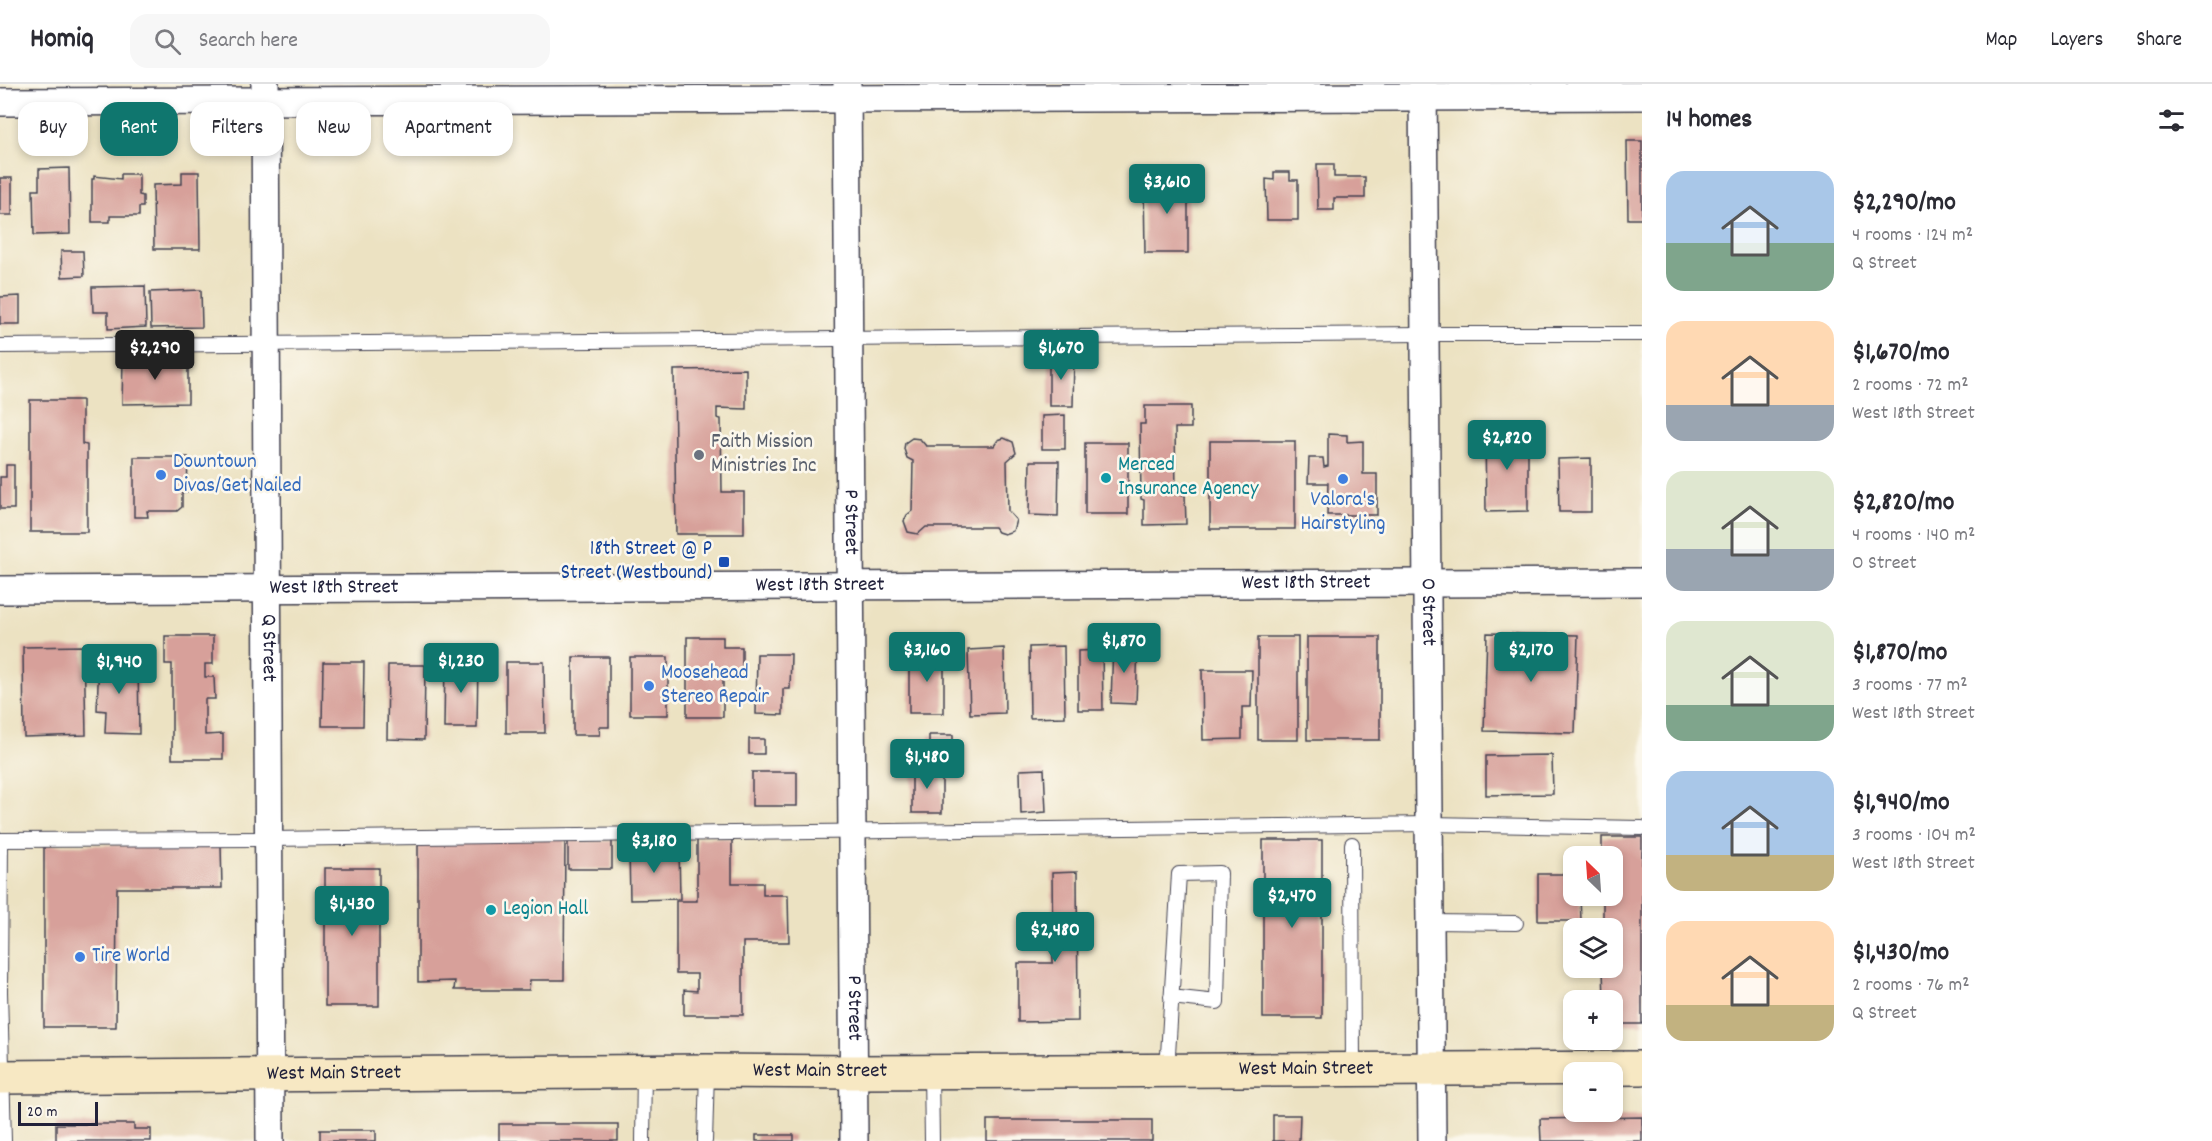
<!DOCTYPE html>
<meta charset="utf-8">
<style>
body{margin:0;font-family:Dekko,sans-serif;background:#f7f7f7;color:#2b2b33;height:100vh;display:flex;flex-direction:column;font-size:22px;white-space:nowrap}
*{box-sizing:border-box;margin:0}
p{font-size:20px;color:#7c7c81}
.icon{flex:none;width:33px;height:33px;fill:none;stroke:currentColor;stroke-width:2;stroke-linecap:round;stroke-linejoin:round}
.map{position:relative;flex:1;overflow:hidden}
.side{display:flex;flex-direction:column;background:#fff;width:570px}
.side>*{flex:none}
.banner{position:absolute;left:18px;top:18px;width:570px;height:54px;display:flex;gap:12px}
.needle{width:39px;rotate:335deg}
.tools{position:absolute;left:1563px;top:762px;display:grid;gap:12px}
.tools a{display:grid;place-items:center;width:60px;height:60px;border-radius:12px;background:#fff;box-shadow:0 3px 9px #0003;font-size:30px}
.scale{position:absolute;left:18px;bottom:15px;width:80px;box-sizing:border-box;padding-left:6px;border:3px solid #22223b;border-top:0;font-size:16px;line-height:21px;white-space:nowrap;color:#22223b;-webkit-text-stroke:4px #fbf7ec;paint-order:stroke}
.price{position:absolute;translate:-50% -51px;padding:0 14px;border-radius:6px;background:#0f766e;color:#fff;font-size:20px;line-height:39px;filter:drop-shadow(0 2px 3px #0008)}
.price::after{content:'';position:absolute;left:50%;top:36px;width:18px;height:14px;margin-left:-9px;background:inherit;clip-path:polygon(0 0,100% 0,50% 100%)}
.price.selected{background:#222;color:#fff}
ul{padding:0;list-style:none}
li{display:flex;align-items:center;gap:18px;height:150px;padding:0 24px}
li span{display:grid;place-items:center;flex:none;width:168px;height:120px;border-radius:18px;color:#555}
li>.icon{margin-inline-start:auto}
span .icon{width:72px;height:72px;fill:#fffc;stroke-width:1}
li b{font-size:26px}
h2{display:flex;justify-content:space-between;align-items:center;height:72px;padding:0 24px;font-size:26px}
.pill{padding:0 21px;border-radius:18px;background:#fff;box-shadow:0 3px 9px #0003;font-size:21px;line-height:54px}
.pill.selected{background:#0f766e;color:#fff}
header{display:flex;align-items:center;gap:36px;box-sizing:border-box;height:84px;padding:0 30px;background:#fff;border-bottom:2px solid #e1e1e2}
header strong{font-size:28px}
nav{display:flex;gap:33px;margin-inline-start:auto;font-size:21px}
.search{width:420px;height:54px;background:#f7f7f7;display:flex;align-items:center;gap:15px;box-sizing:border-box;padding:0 21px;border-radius:18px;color:#7c7c81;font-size:22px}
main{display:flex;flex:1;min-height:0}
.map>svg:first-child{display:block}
.building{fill:#d7a09a}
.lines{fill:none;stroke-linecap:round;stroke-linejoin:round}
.lane-casing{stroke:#403f4f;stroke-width:16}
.street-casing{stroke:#403f4f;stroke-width:30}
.secondary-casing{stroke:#403f4f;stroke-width:36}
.lane{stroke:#fff;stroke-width:14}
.street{stroke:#fff;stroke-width:27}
.secondary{stroke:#f7e8c3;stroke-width:33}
.worship-dot{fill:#6b7280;stroke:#fbf7ec;stroke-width:2}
.shop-dot{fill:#3f7fe0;stroke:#fbf7ec;stroke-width:2}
.culture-dot{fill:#0f9aa8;stroke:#fbf7ec;stroke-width:2}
.transit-dot{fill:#1a4fb4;stroke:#fbf7ec;stroke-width:2}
.labels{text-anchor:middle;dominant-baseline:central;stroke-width:5;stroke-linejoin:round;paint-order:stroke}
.worship-label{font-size:21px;fill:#5b616d;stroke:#fbf7ec;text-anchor:start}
.shop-label{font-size:21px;fill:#366cbe;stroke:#fbf7ec;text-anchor:start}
.culture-label{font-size:21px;fill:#0d838f;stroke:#fbf7ec;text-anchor:start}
.street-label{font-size:21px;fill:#22223b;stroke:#fbf7ec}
.transit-label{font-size:21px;fill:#164399;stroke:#fbf7ec;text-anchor:end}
</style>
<header>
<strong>Homiq</strong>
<div class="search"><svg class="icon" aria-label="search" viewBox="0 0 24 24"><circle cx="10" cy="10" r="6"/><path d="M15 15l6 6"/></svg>Search here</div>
<nav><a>Map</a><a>Layers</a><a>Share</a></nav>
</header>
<main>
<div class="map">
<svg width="1642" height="1057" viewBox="0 0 1642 1057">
<rect width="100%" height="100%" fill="#fbf7ec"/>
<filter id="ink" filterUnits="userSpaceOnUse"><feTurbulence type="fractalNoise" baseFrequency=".0167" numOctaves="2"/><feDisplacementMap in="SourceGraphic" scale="12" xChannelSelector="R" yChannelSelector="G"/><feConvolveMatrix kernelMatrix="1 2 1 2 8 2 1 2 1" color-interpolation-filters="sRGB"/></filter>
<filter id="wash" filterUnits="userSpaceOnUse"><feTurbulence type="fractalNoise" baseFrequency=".008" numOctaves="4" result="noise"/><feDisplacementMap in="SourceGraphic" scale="24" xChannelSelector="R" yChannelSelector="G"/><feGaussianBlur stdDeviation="1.35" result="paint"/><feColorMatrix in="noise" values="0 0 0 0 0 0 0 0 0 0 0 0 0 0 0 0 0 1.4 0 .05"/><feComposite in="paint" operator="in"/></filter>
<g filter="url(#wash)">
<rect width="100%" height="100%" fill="#ece2c2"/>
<g id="blocks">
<path class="building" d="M1627 57H1642V135H1628Z
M1317 80H1334V93H1365V114H1334V126H1318Z
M69 84 70 150 34 151 33 106H39V85Z
M182 88H199L200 165H154L153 101 182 100Z
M1274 88H1290V96H1298V136H1267L1266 95 1274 96Z
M121 90H139V111L143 112V123H139V132H110V138H92V95H94V92L121 95Z
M1158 90H1188V169H1145L1144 101H1158Z
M0 94H12V131H0Z
M61 167H83L84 192 62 193Z
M145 202 146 243 108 245V228H93L92 203Z
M201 206 202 243 151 244 150 208Z
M20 212V240H0V213Z
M1049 272 1074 273 1073 322H1049Z
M188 274V319L122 320 123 275Z
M746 285V325L717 324V334L721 335 722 408H744V450H676L674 286Z
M30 316H82V360L87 361V448H30Z
M1145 322H1191V344H1175L1176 411H1185L1186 440 1144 441V416L1141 415 1140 340H1145Z
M1065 331V365H1042V332Z
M1485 346H1528V427L1486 428Z
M1328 350 1347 351V358L1363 357V390H1377V431H1327L1328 399H1308L1309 374H1323L1324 383 1328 382Z
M912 354 920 355 926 362H994L998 356 1004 354 1013 358 1016 369 1007 377 1008 427 1016 436 1013 447 1004 450 998 448 994 443H926L918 450 908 448 904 437 907 431 912 427 913 377 907 374 904 365 905 359Z
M1210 357H1295V445H1210Z
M1085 359H1128V430H1085Z
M134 373H188L187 408 182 409V423L177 427H147L148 433H134Z
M1591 374V428H1559L1558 375Z
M1030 377H1059L1058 432 1029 431Z
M6 381H14V425H0V393H6Z
M1487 549 1578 551 1575 649 1484 647Z
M165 552H213V580H205V593H214L215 615H205V651L223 650V675H172V580H165Z
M687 553H723V563H742V592H723V633H687Z
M1258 553H1298V656H1258Z
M1307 553H1380V656H1307Z
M1113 560 1138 561 1136 620 1111 619Z
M84 562 86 651 24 653 23 563Z
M1064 562 1065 633 1030 634 1029 563Z
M1004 564 1005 629 970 630 968 566Z
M1102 566 1103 626H1078V567Z
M909 568H944V629H909Z
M757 570H791L790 605H783V631L756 630Z
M573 573H609V643H599L600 651H573Z
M630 573H668V631H630Z
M99 575 138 576 139 650 105 649 106 627 97 626Z
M445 575H478L477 644H444Z
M323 578H364L363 642H322Z
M506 578H544L545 649H506Z
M388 581H425L424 656 387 655Z
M1202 586H1252L1251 623H1242V655L1203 656Z
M929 651H953V674H929Z
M749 655H764V670H749Z
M1552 671 1553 710 1486 711V672Z
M912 683 942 684V729H912Z
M1044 685 1046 728 1021 730 1020 686Z
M752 688H797V722H752Z
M1602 753H1642V940H1612V916H1604L1603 884H1612V844H1603V812H1612V772H1602Z
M565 754 564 896H530L529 906H454L455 897 418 898V757Z
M697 754H732V799H763V811H788L789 858H743V931H684V906L697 907V890H676V817H697Z
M1263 756H1322V934H1263Z
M568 757H612V785H568Z
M44 761H221L222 804H117L116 943H44Z
M679 764 680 815 630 816 629 765Z
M325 784H379V922H325Z
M1077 788 1078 937 1018 938V879H1053L1052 789Z
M1538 790H1574V812H1580L1581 837H1538Z
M1273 1031H1300L1299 1057H1273Z
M1642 1033V1057H1541L1540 1035Z
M987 1036H1152V1057H987Z
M56 1040H134V1045H151V1057H56Z
M499 1040H618V1057H499Z
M320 1046H376V1057H320Z
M756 1051H794V1057H756Z"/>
</g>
</g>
<g filter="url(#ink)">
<use href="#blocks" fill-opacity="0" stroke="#403f4f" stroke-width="1.5"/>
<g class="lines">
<g class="lane-casing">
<path id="lane" d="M0 262 1425 250H1642
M0 756 269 755 1430 740 1642 744
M1 756 0 908 4 1057
M1352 760 1353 986
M1431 838 1516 839
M1167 987 1179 790 1220 789 1217 918 1171 913
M931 988 932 1057
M643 1057 644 988
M705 1057 707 987"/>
</g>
<g class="street-casing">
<g id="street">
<path id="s1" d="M265 0 270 1057"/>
<path id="s2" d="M847 0 854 1057"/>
<path id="s3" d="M1423 0C1425 352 1429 705 1432 1057"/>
<path d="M0 18 1642 12"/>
<path id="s4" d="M0 506 1642 498"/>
</g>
</g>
<g class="secondary-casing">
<g id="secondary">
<path id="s5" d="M0 993 707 987 853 988 1642 984"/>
</g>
</g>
<use href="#lane" class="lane"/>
<use href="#street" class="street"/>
<use href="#secondary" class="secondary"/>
</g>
</g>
<circle class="worship-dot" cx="699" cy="371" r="6"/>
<g class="shop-dot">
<circle cx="161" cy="391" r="6"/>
<circle cx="1343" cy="395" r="6"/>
<circle cx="649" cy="602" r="6"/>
<circle cx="80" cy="873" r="6"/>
</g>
<g class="culture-dot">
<circle cx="1106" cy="394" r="6"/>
<circle cx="491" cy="826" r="6"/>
</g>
<rect class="transit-dot" x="718" y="472" width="12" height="12" rx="3"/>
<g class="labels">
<g class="worship-label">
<text x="711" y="359">Faith Mission<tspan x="711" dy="24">Ministries Inc</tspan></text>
</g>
<g class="shop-label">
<text x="173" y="379">Downtown<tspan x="173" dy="24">Divas/Get Nailed</tspan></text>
<text x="1343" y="417" text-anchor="middle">Valora's<tspan x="1343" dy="24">Hairstyling</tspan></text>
<text x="661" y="590">Moosehead<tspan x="661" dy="24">Stereo Repair</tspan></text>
<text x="92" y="873">Tire World</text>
</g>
<g class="culture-label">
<text x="1118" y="382">Merced<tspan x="1118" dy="24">Insurance Agency</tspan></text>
<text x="503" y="826">Legion Hall</text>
</g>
<g class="street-label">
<text stroke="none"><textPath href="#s2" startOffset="438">P Street</textPath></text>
<text stroke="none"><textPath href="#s4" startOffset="1306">West 18th Street</textPath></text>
<text stroke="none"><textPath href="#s4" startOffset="820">West 18th Street</textPath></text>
<text stroke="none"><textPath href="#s4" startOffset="334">West 18th Street</textPath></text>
<text stroke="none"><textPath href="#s3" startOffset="528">O Street</textPath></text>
<text stroke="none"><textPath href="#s1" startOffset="564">Q Street</textPath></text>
<text stroke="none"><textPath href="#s2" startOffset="924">P Street</textPath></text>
<text stroke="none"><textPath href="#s5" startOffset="1306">West Main Street</textPath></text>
<text stroke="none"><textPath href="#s5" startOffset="820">West Main Street</textPath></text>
<text stroke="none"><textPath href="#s5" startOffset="334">West Main Street</textPath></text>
</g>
<g class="transit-label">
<text x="712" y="466">18th Street @ P<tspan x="712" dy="24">Street (Westbound)</tspan></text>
</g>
</g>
</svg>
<div class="tools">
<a><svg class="needle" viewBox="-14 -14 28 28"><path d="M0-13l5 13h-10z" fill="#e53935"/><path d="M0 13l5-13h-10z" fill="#7c7c81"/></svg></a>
<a><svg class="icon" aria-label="layers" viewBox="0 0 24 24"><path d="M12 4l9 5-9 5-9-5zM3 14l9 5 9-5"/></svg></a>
<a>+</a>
<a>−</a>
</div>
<div class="scale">20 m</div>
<b class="price" style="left:1167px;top:131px">$3,610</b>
<b class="price selected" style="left:155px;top:297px">$2,290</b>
<b class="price" style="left:1061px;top:297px">$1,670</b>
<b class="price" style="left:1507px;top:387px">$2,820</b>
<b class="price" style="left:1124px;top:590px">$1,870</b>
<b class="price" style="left:927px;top:599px">$3,160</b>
<b class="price" style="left:1531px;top:599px">$2,170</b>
<b class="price" style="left:461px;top:610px">$1,230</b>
<b class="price" style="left:119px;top:611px">$1,940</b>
<b class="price" style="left:927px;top:706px">$1,480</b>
<b class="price" style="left:654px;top:790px">$3,180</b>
<b class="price" style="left:1292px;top:845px">$2,470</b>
<b class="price" style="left:352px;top:853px">$1,430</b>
<b class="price" style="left:1055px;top:879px">$2,480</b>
<div class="banner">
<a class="pill">Buy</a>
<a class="pill selected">Rent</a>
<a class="pill">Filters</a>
<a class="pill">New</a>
<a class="pill">Apartment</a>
</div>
</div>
<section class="side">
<h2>14 homes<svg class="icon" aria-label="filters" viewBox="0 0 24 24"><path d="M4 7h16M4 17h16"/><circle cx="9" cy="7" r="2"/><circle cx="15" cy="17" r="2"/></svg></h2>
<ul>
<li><span style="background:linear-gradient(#a9c7e8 60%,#7fa58c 0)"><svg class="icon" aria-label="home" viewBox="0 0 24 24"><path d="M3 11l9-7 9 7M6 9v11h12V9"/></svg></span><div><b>$2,290/mo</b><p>4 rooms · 124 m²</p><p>Q Street</p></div></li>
<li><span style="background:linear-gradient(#ffd9b3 70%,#9aa5b1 0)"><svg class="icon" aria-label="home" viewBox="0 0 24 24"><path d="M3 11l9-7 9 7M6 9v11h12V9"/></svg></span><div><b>$1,670/mo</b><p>2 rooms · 72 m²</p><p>West 18th Street</p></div></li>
<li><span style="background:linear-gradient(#dfe7d0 65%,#9aa5b1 0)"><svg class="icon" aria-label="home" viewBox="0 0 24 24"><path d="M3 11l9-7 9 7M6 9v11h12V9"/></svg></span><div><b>$2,820/mo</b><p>4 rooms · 140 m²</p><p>O Street</p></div></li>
<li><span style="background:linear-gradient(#dfe7d0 70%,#7fa58c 0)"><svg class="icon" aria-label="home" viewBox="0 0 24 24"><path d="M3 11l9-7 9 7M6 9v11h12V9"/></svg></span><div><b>$1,870/mo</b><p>3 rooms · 77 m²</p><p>West 18th Street</p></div></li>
<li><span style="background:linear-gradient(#a9c7e8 70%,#c2b280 0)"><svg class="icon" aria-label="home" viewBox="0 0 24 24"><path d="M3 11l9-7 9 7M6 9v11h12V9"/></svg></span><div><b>$1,940/mo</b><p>3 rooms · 104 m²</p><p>West 18th Street</p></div></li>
<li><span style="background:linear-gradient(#ffd9b3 70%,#c2b280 0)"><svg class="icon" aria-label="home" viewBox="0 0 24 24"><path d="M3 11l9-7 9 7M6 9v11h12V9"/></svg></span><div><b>$1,430/mo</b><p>2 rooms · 76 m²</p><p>Q Street</p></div></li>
</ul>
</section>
</main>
